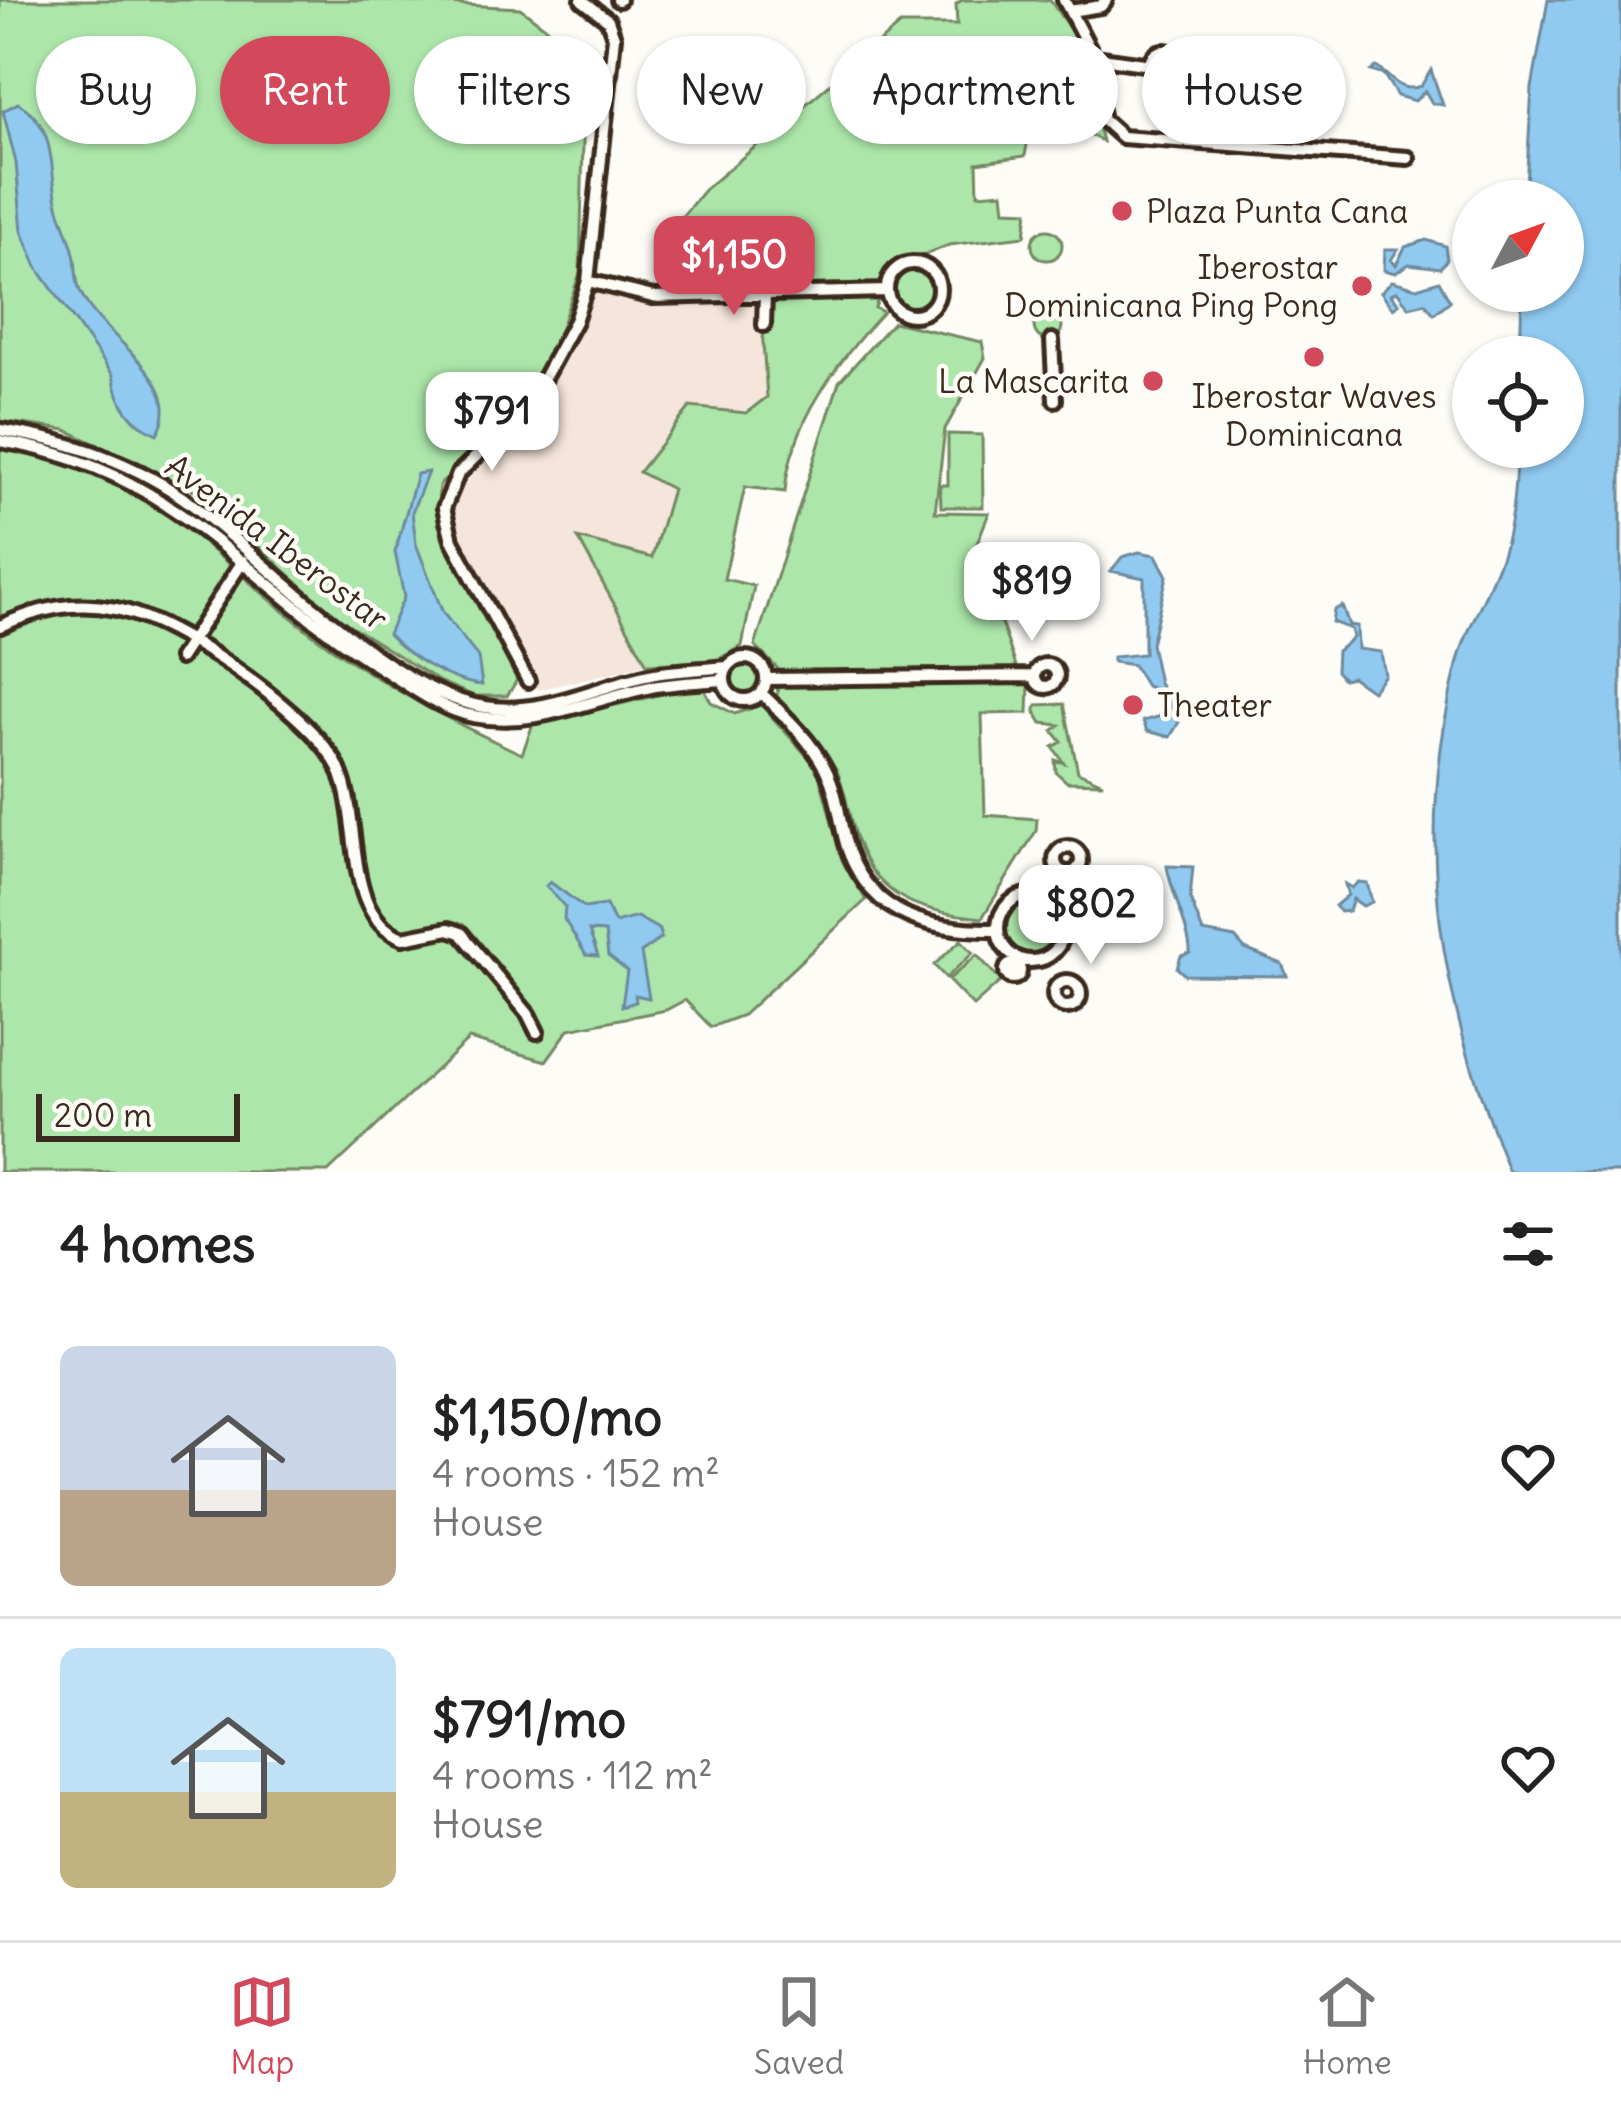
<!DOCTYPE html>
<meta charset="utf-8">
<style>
body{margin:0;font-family:Delius,sans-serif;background:#f2f2f2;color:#222;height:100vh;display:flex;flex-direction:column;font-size:45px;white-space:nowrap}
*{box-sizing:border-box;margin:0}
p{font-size:39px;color:#767676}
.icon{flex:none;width:66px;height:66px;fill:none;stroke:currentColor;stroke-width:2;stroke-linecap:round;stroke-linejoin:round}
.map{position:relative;height:1172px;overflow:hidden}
.details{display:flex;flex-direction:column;background:#fff;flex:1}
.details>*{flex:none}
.hud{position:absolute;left:36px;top:36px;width:1551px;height:108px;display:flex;gap:24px}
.needle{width:78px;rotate:49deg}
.buttons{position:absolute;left:1452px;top:180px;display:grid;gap:24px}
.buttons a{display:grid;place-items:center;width:132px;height:132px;border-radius:50%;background:#fff;box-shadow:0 3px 9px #0004;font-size:60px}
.scale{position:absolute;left:36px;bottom:30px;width:204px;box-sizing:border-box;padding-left:12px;border:6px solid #3b2a1e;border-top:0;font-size:33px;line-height:42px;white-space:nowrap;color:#3b2a1e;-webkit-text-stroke:9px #fdfcf7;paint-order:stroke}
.price{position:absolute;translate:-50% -102px;padding:0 27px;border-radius:24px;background:#fff;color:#222;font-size:39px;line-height:78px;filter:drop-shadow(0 3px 6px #0008)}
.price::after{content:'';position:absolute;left:50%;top:72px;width:36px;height:27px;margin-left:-18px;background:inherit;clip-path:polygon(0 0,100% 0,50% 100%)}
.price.selected{background:#d1495b;color:#fff}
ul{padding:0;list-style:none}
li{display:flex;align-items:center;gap:36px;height:300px;padding:0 60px}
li+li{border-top:3px solid #e0e0e0}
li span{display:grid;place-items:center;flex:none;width:336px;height:240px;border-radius:18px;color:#555}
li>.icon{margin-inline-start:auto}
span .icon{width:144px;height:144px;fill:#fffc;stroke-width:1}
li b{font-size:51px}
h2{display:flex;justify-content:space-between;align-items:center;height:144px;padding:0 60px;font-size:51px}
.chip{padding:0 42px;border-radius:54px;background:#fff;box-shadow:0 3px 9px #0004;font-size:42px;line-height:108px}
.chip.selected{background:#d1495b;color:#fff}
.dock{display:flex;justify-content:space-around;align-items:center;height:168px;border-top:3px solid #e0e0e0;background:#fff;font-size:33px;color:#767676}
.dock a{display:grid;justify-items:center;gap:6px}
.dock .selected{color:#d1495b}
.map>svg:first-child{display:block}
.built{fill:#f5e5da}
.green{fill:#ace6aa;stroke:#748864;stroke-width:3}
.water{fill:#90caf0;stroke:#6e8a9c;stroke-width:3}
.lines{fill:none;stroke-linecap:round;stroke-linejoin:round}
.minor-casing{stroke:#3b2a1e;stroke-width:20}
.minor{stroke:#fdfcf7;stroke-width:10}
.poi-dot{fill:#d1495b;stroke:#fdfcf7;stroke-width:4.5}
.labels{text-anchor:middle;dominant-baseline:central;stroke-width:9;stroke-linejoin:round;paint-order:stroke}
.poi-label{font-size:33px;fill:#3b2a1e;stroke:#fdfcf7;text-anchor:start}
.street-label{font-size:33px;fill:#3b2a1e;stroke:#fdfcf7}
</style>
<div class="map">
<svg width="1621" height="1172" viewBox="0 0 1621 1172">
<rect width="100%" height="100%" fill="#fdfcf7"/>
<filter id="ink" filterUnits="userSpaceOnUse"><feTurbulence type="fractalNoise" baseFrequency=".00833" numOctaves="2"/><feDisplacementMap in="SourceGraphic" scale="24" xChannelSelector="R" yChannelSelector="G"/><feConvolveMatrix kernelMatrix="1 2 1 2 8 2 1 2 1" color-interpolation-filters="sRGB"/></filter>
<g filter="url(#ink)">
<path class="built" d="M594 287 687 302H760L767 397 639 472 673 489 652 559 578 539 647 664 538 690 455 536 450 501 537 403Z"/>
<path class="green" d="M0 0H369L520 8 585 57 580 273 560 330 520 405 439 486 438 524 517 680 507 696H474L440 682 332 614 200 493 66 430 0 421Z
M962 0H1050L1075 37 1102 141 1034 105 1025 156 977 163 978 194 1003 192 1005 210 1028 211 1025 236 949 245 902 264 923 265 939 284 937 301 917 315 891 303 888 283 895 268 882 286 664 289 675 225 705 189 900 25H957L956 4Z
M1032 245a15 15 0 1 1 30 0a15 15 0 1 1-30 0Z
M879 296 875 308 883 312C839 360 790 424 785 492L745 487 724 579 754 586 742 646 715 661 647 664 578 538 652 558 672 489 639 472 690 407 746 413 767 397 760 302Z
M1034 326a14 14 0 1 1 28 0a14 14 0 1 1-28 0Z
M893 322 982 342 985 358 945 429 935 512 989 513 975 548 1017 669 1029 685 1028 713 982 714 985 815 1037 819 1036 831 982 918C923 911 879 902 857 841 848 818 847 791 836 769 821 740 800 720 777 697L779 670 755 646 839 382Z
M948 434 982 435 983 507H941L940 485H948Z
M0 449C134 449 229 577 330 647 389 688 457 725 522 754L533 724 702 685 711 702 735 714 761 705 817 767 842 860 866 900 743 1015 711 1027 685 1000 666 1010 569 1029 546 1061 469 1039 328 1172H0Z
M724 679a21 21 0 1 1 42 0a21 21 0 1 1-42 0Z
M1064 704 1078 772 1103 783 1067 782 1056 772 1055 760 1064 763 1053 747 1062 742 1053 731 1060 725 1042 723 1035 711 1037 705Z
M998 928a33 33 0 1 1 66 0a33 33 0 1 1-66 0Z
M961 940 973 953 946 978 934 965Z
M977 955 1001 981 973 1006 948 980Z"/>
<path class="water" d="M1548 0H1621V1172H1509C1441 1002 1411 847 1457 665 1467 624 1493 587 1505 546 1514 514 1515 481 1517 447H1563V357H1520L1522 291H1563V201H1525L1532 88Z
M1376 67C1393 77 1399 94 1421 86L1431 70 1443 105 1432 103 1425 91 1415 101 1397 96 1384 75 1371 71Z
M18 103C56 126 49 162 57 201 61 219 70 236 74 254 77 266 75 280 80 291 100 338 190 380 157 434 130 422 118 405 113 375L38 269 22 231 16 163 3 111Z
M1426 240 1445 246 1447 259 1440 268 1409 264 1395 273 1384 270 1385 249H1398L1391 260 1396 265 1405 247Z
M1392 281 1417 288 1439 281 1450 301 1434 314 1425 303 1409 307 1397 291 1391 294 1399 304 1393 308 1381 292Z
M428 472 412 512 416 544 443 613 478 657 482 685C450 682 409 657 388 634L404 597 395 552 417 474Z
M1139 552 1156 555 1167 576 1151 644 1159 683 1179 722 1170 737 1147 731 1143 721 1161 716 1160 691 1146 686 1133 665 1113 662V657L1144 654V578L1111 571 1122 557Z
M1342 606 1349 625 1357 626 1358 649 1381 652 1385 675 1372 691 1352 677 1343 679 1336 671 1337 651 1353 638 1351 629 1332 622 1334 610Z
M1167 866 1193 867 1190 899 1203 932 1235 938 1245 949 1282 964 1287 976 1185 975 1177 968 1181 956 1190 953C1191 932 1171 893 1167 866Z
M550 882 585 908 606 905 615 923 637 917 660 930 661 938 641 953 649 998 635 995 636 1002 622 1006 627 971 608 956 605 932 589 931 598 956 586 955 564 919 565 907 546 886Z
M1358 882 1367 883 1372 902 1363 906 1353 899 1349 911 1340 912 1335 906 1348 895 1345 884 1352 888Z"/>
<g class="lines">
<g class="minor-casing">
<path id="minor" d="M618 0H619
M1064 0 1094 57 1151 65
M1070 11 1101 6 1106 0
M1150 65a14 14 0 1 1 28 0a14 14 0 1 1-28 0Z
M1089 52 1103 120 1122 137 1408 158
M887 289a26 26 0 1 1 52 0a26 26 0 1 1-52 0Z
M588 281 653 297 887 291
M764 325 765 294
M1052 340 1055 400
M0 430C71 441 136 462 194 506 270 564 389 692 485 707 541 716 592 688 645 676 671 670 700 670 727 667
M0 441C181 470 240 581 384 670 411 687 441 710 473 716 536 728 591 699 651 687 675 683 699 682 723 680
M0 626C38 609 74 600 116 609 177 621 299 706 333 758 366 809 338 915 403 938L449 929 461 933 528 1014 537 1032
M724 679a21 21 0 1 1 42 0a21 21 0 1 1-42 0Z
M180 658 243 561
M1035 676a11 11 0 1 1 22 0a11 11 0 1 1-22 0Z
M766 679 1035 676
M528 681 452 540 444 508 458 474 530 404 575 321 588 281 614 37 608 20 582 0
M761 693C785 716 811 740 826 770 839 796 839 824 848 850 873 918 933 931 998 930
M1055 860a13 13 0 1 1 26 0a13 13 0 1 1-26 0Z
M998 928a33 33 0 1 1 66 0a33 33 0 1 1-66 0Z
M1048 900 1062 871
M1006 971a7 7 0 1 1 14 0a7 7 0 1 1-14 0Z
M1054 994a13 13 0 1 1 26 0a13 13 0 1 1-26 0Z"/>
</g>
<use href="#minor" class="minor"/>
</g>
</g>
<g class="poi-dot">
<circle cx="1122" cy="211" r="12"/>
<circle cx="1362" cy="286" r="12"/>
<circle cx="1314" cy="357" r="12"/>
<circle cx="1153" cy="381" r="12"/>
<circle cx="1133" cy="705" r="12"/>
</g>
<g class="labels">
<g class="poi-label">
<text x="1146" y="211">Plaza Punta Cana</text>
<text x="1338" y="267" text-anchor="end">Iberostar<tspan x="1338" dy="38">Dominicana Ping Pong</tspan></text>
<text x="1129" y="381" text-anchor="end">La Mascarita</text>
<text x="1314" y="396" text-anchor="middle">Iberostar Waves<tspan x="1314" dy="38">Dominicana</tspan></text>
<text x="1157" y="705">Theater</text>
</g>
<g class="street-label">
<text transform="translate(277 542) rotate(37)">Avenida Iberostar</text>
</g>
</g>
</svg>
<div class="buttons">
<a><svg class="needle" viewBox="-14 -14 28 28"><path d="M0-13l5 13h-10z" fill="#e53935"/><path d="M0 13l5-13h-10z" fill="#767676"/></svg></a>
<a><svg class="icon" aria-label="locate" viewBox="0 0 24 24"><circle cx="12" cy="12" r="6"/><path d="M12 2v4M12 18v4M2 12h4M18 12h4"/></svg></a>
</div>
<div class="scale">200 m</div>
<b class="price selected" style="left:734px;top:318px">$1,150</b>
<b class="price" style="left:492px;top:474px">$791</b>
<b class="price" style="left:1032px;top:644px">$819</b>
<b class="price" style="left:1091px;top:967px">$802</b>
<div class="hud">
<a class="chip">Buy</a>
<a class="chip selected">Rent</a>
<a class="chip">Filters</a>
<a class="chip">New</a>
<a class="chip">Apartment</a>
<a class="chip">House</a>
</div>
</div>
<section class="details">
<h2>4 homes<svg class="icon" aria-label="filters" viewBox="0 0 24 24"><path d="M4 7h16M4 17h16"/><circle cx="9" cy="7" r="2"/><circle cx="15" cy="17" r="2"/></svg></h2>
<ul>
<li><span style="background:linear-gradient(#c9d6e8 60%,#b9a48a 0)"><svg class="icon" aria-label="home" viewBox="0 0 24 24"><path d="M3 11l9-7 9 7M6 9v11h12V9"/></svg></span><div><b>$1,150/mo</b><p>4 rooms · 152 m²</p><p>House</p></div><svg class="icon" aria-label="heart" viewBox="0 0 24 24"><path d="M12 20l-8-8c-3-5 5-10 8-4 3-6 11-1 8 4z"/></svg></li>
<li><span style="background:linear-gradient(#bfe0f5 60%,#c2b280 0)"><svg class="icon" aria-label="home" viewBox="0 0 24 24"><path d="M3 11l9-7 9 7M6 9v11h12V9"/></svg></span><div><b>$791/mo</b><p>4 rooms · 112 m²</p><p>House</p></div><svg class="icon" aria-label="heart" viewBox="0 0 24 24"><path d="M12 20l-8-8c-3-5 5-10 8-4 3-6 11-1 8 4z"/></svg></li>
</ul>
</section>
<nav class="dock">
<a class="selected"><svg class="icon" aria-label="map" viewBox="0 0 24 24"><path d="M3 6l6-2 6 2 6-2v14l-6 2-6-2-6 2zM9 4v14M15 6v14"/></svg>Map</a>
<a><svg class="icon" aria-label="saved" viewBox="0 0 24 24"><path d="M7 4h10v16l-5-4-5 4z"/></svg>Saved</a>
<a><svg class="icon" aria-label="home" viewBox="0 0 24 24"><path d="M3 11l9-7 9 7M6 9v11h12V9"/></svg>Home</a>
</nav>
